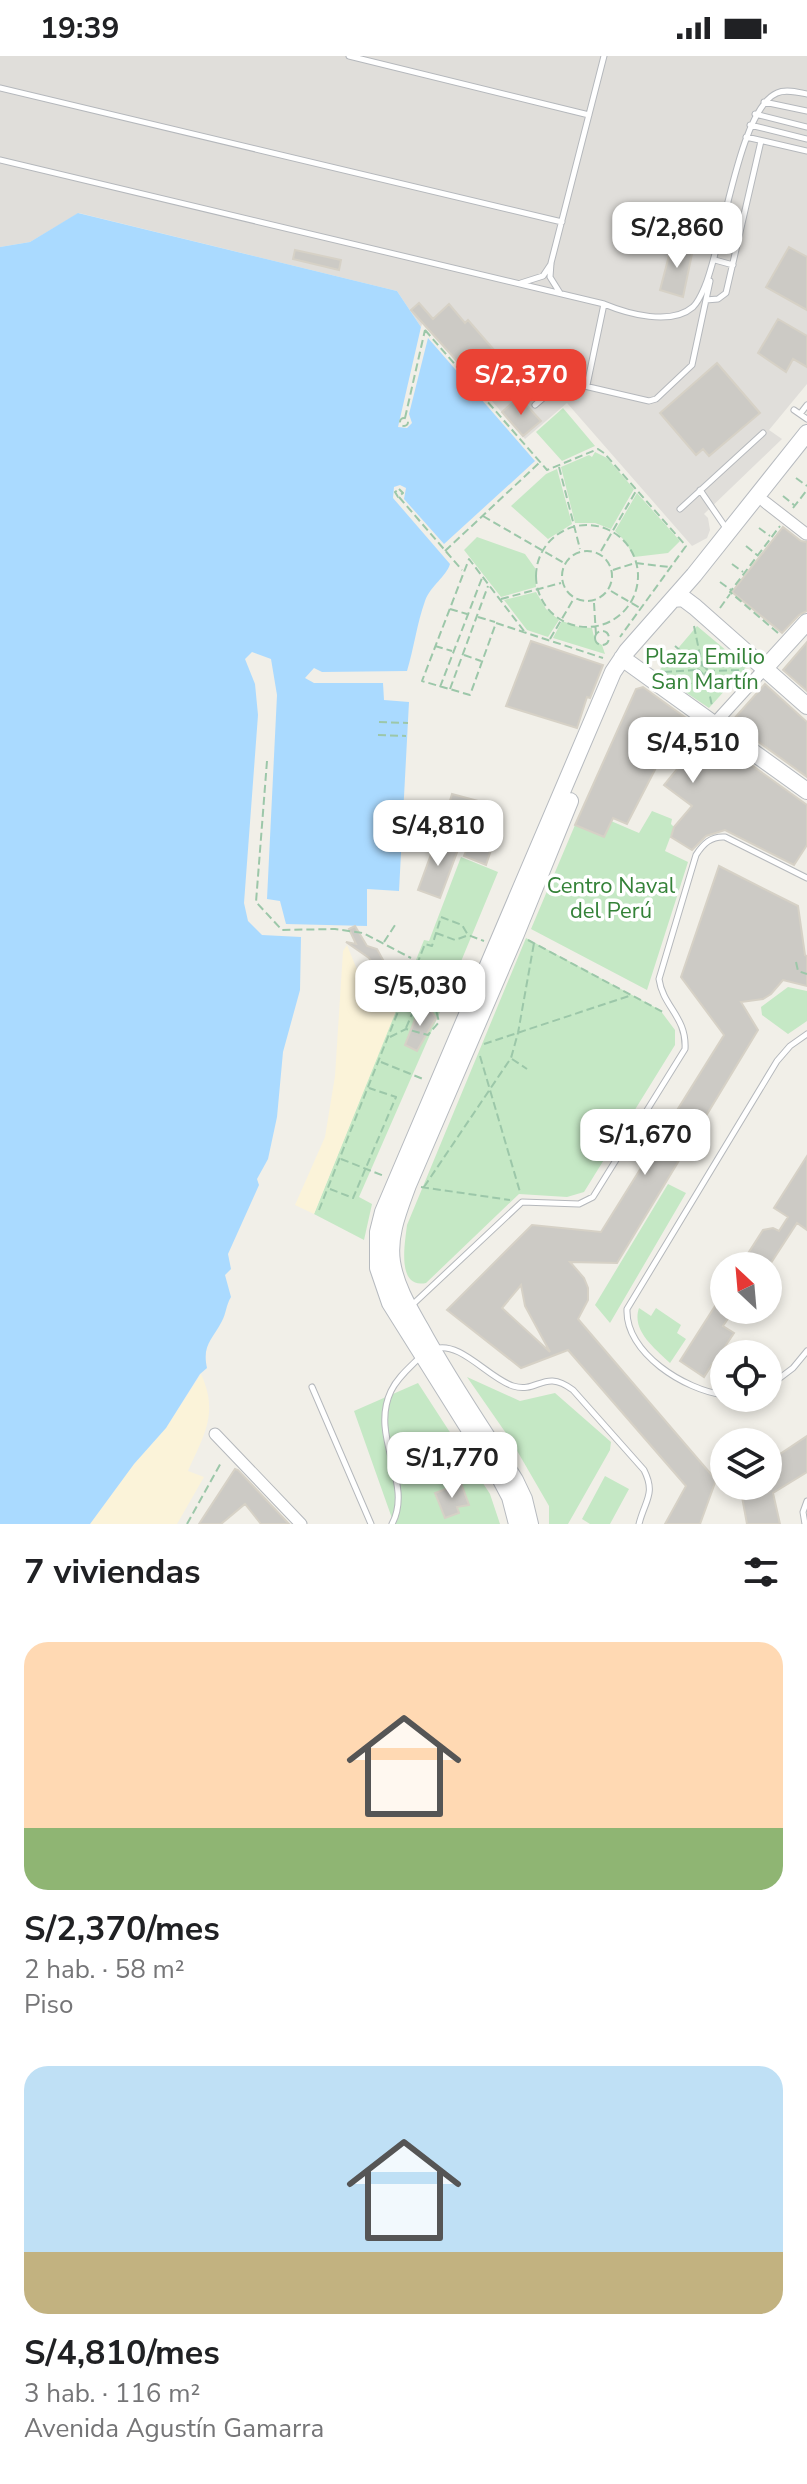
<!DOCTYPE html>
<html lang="es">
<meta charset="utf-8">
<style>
body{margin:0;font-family:"Nunito Sans",sans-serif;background:#f6f6f6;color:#202124;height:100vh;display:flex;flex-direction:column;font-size:30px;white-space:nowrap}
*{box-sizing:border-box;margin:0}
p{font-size:26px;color:#757577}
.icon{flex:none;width:44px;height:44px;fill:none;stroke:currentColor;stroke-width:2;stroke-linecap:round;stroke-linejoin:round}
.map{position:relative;height:1468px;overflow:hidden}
.drawer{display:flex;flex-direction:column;background:#fff;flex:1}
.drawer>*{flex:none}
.needle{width:52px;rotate:334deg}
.controls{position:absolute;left:710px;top:1196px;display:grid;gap:16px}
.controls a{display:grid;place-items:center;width:72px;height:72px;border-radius:50%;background:#fff;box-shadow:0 4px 12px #0003;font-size:40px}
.price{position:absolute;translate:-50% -68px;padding:0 18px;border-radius:16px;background:#fff;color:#222;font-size:26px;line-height:52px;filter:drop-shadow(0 2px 4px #0008)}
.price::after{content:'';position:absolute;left:50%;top:48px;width:24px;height:18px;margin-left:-12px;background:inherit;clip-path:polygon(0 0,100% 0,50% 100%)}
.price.current{background:#ea4335;color:#fff}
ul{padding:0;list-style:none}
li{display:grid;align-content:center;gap:16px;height:424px;padding:0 24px}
li span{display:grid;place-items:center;height:248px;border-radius:24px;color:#555}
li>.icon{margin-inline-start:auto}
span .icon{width:144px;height:144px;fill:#fffc;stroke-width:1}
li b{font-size:34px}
h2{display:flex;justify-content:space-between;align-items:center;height:96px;padding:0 24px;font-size:34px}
.status{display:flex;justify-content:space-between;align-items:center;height:56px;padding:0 40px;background:#fff;direction:ltr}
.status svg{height:22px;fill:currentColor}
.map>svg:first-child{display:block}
.industrial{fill:#e0deda}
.green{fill:#c5e8c5}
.sand{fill:#fbf3d9}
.water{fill:#aadaff}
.building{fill:#cccac5;stroke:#d6d1c6;stroke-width:2;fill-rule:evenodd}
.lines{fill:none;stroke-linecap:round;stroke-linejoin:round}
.lane-casing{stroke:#b5b8bc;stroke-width:7}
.street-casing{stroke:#b5b8bc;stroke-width:13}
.secondary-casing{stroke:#b6babf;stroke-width:18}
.path{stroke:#9cc7a9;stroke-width:2;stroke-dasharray:8 4;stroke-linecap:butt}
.lane{stroke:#fff;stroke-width:5}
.street{stroke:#fff;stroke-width:11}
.secondary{stroke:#fff;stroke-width:16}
.labels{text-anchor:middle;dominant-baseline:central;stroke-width:7;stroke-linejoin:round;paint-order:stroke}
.park-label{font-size:22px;fill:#348238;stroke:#fff}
</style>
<div class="status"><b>19:39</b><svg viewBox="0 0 49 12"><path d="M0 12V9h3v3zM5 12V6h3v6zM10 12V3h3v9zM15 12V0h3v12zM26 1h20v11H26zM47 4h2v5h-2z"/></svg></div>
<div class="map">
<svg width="807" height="1468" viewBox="0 0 807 1468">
<rect width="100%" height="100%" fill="#f1efe8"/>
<path class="industrial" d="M0 0H807V328L769 374 782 383 704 458 708 462 710 474 707 482 692 490 567 347 525 383 423 266 421 271 397 235 79 157 30 186 0 191Z"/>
<path class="green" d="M563 352 595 390 562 405 536 376Z
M595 396 607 402 634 433 611 473 595 467H575L561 411 589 399 592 401Z
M557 413 572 468 548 483 511 450 546 418Z
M637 437 680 485 668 497 634 501 625 485 615 475Z
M477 481 525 498 535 512 536 531 501 541 464 494Z
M536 536 546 553 559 564 548 581 527 574 504 544Z
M562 565 579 571 592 572 595 585 602 589 605 598 553 582Z
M697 570 746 611 709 652 657 617Z
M652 755 672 763 671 768 674 771 665 795 688 806 647 934 531 873 575 769 604 781 611 765 639 777Z
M461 801 498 816 443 949 359 1141 372 1148 364 1184 314 1158 424 884 429 885Z
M526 882 660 954 675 974V989L584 1136 567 1141 519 1138 426 1227C396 1233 405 1187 407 1169Z
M788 931 807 935V965L788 978 762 959 761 951Z
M668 1128 686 1137 610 1267 595 1249Z
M639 1252 651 1260 656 1252 681 1269 677 1277 686 1283 670 1307C656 1293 631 1275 639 1252Z
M467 1321 520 1345 555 1337 611 1386 610 1394 568 1468H549V1450L512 1386Z
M418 1327 490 1438 500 1468H394L354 1355Z
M605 1420 629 1433 610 1468H590L582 1463Z"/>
<path class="sand" d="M347 889 360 921 405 933 314 1158 295 1149 325 1081 335 1020 343 895Z
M201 1318C219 1357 204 1379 188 1415L204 1421 177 1468H90L134 1408 166 1372Z"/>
<path class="water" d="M78 157 397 235 421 271 398 371 407 372 412 367 409 358 428 282 535 405 444 488 404 443 406 432 400 429 394 431 393 442 450 508C446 521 431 529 425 545 417 567 414 592 407 615L322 616 314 612 305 622 314 627H383L384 644 409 646 399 835 367 833V870L286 868 280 845 267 843 277 639 271 603 252 596 245 603 255 628 258 659 244 847 248 865 262 879 301 881 300 934 283 996 277 1061 268 1103 257 1123 259 1129 228 1198 231 1213 225 1219 231 1241C226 1249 226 1258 222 1265 212 1284 202 1289 207 1312L200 1318 166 1372 134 1408 90 1468H0V191L30 186Z"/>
<path class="building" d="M672 188 693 193 683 241 660 234Z
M789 191 807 201V254L766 231Z
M295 194 341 204 339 214 293 203Z
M419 247 433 263 449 248 465 267 468 264 509 311 483 334 411 254Z
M778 263 807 280V311L793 303 786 316 758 297Z
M717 307 760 357 709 400 703 393 696 399 660 357Z
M519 341 541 365 523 380 502 356Z
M783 471 801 485 807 486V555L799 559 782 577 732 536Z
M531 585 603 609 590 642 587 641 577 672 506 650Z
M807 586V635L783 614Z
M765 628 807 666V721L731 666Z
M643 631 807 749V789L794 809 725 774 706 780 692 794 671 781 674 771 692 750 664 729 696 690 675 675 627 768 613 762 604 781 575 769 636 633Z
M452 738 478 745 472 764 458 760 461 751 449 748Z
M437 782 459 791 440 842 418 834Z
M470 786 491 794 486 809 464 800Z
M719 810 798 850 805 899 807 900V930L783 924 771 938 763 943 741 946 758 974 617 1207 570 1206 584 1222 588 1232V1244L578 1263 716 1424 700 1468H665L686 1430 568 1294 521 1312 447 1254 532 1169 601 1176 724 979 681 921ZM521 1229 525 1250 550 1296 502 1252Z
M355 870 367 890 377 893 388 913 403 917 401 926 380 920 369 902 346 886 356 888 349 873Z
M419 953H430L436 962 417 995 405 989Z
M807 1100V1174L797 1167 769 1210H740L763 1174 773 1172 779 1175 788 1161 774 1152Z
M724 1236V1254H734L723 1270 734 1277 722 1295 726 1297 722 1305 716 1302 704 1321 680 1305Z
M807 1380V1416L773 1437 780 1468H747L740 1430H768V1406Z
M235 1413 238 1414 289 1468H261L245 1448 221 1468H199Z
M461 1427 469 1449 457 1451 459 1457 445 1462 435 1437Z"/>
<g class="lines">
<g class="lane-casing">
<path id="lane" d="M349 0 589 59
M0 32 562 166
M764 46 807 55
M755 58 807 71
M750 69 807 83
M746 81 807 95
M0 104 604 248C628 258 671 270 693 251 699 245 702 237 705 230 723 188 739 53 777 37 785 33 798 36 807 38
M715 204 733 209
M521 227 543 220 551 208
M560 237 550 221 551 207 604 0
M706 244 718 243 726 237 761 85
M587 329 604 248
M535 349 563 325 649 345 656 343 692 309 710 225
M794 354 807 363
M800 358 807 349
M700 434 726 472
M680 453 763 377
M410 1251 522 1146 579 1148 593 1141 685 993C687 961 663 951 659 923L696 799C703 788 711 780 725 781L807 822
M434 1293C460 1284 488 1322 513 1330 538 1338 544 1312 573 1334L644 1414C656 1438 645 1444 639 1468
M312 1331 371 1468
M768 1331 793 1312 807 1295
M724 1339C685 1334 625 1297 627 1253L777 1005 790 990 807 978
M392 1468C414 1427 369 1381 391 1335 397 1322 409 1312 419 1302
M805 1468 803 1456 807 1445"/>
</g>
<g class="street-casing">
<path id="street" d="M765 446 806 478
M714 668 765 612
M215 1378 301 1468"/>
</g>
<g class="secondary-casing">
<path id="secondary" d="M673 543 683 542 695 551 807 650
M622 602 807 735
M765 612 807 566
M517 1468 510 1441 501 1424 390 1247 378 1212V1176L383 1156 613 616 627 595 694 519 807 377
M530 1468 524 1443 515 1424C483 1374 449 1325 421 1273 409 1252 396 1231 392 1206 388 1179 399 1154 408 1129L516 878 570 745"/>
</g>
<path class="path" d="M425 274 547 414 598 393 604 397 686 490 620 581
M400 366a4 4 0 1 1 8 0a4 4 0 1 1-8 0Z
M405 362 425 274
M559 411 580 493
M796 422 807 430
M399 433 403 437 398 441 395 436Z
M783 440 794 449
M399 441 462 514
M793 452 807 434
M483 460 564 507
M536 520a51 51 0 1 1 102 0a51 51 0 1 1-102 0Z
M759 472 770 480
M746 490 757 499
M562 520a25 25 0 1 1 50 0a25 25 0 1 1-50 0Z
M445 495 539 407
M601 495 636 435
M732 508 743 516
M613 514 635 507 669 511
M720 526 731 534
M611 535 640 552
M501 543 561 527
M594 547 596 579
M720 552 730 538
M450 553 467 558
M478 561 495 566
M694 570 702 609
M524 575 469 503 422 625 470 639 496 567 603 602
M595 582a7 7 0 1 1 14 0a7 7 0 1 1-14 0Z
M778 577 730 536 780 470
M550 583 573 544
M435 590 452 595
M675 590 700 611
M464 599 481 605
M702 609 707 613 703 618 698 613Z
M704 611 719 593
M707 615 745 614
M664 616 698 614
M705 616 730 634
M705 617 712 650
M440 631 482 522
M450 633 488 530
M686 633 700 615
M379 666 408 667
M378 679 406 680
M267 705 256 846 282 874 335 873 363 877 411 902
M436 877 455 884 466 880
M528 884 663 956
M384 886 397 866
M796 906 798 915 807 918
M406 972 417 946
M390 981 406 973 428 979 439 966 435 950 417 946 411 930
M484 988 632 939
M480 1000 520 1136
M512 1003 527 1013
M381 1006 423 1023
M341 1103 384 1120
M421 1131 510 1144
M424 1131 511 1002 518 977 534 887
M330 1133 353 1142 396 1041 369 1032
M319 1154 425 888 432 890 441 861 462 869 468 879 484 885
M187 1468 222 1405"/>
<use href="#lane" class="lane"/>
<use href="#street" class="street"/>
<use href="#secondary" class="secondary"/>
</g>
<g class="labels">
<g class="park-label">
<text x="705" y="601">Plaza Emilio<tspan x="705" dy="25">San Martín</tspan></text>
<text x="611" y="830">Centro Naval<tspan x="611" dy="25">del Perú</tspan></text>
</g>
</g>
</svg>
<div class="controls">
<a><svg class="needle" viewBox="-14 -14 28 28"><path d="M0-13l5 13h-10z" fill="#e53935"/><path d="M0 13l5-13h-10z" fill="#757577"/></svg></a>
<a><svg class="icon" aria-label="locate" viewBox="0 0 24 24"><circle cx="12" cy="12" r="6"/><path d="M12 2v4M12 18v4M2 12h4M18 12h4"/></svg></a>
<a><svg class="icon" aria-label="layers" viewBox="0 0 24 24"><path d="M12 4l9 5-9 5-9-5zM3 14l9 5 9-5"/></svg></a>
</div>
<b class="price" style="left:677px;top:214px">S/2,860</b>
<b class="price current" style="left:521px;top:361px">S/2,370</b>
<b class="price" style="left:693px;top:729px">S/4,510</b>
<b class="price" style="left:438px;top:812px">S/4,810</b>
<b class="price" style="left:420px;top:972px">S/5,030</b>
<b class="price" style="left:645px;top:1121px">S/1,670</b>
<b class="price" style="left:452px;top:1444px">S/1,770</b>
</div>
<section class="drawer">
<h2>7 viviendas<svg class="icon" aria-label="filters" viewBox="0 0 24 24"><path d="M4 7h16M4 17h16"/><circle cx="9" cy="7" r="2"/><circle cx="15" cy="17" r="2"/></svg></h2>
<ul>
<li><span style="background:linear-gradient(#ffd9b3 75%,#8fb573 0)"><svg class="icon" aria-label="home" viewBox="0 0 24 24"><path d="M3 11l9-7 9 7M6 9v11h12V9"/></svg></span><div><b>S/2,370/mes</b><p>2 hab. · 58 m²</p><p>Piso</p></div></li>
<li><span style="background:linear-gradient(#bfe0f5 75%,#c2b280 0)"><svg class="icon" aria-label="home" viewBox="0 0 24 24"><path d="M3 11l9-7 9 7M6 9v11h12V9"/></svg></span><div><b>S/4,810/mes</b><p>3 hab. · 116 m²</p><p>Avenida Agustín Gamarra</p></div></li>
</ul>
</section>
